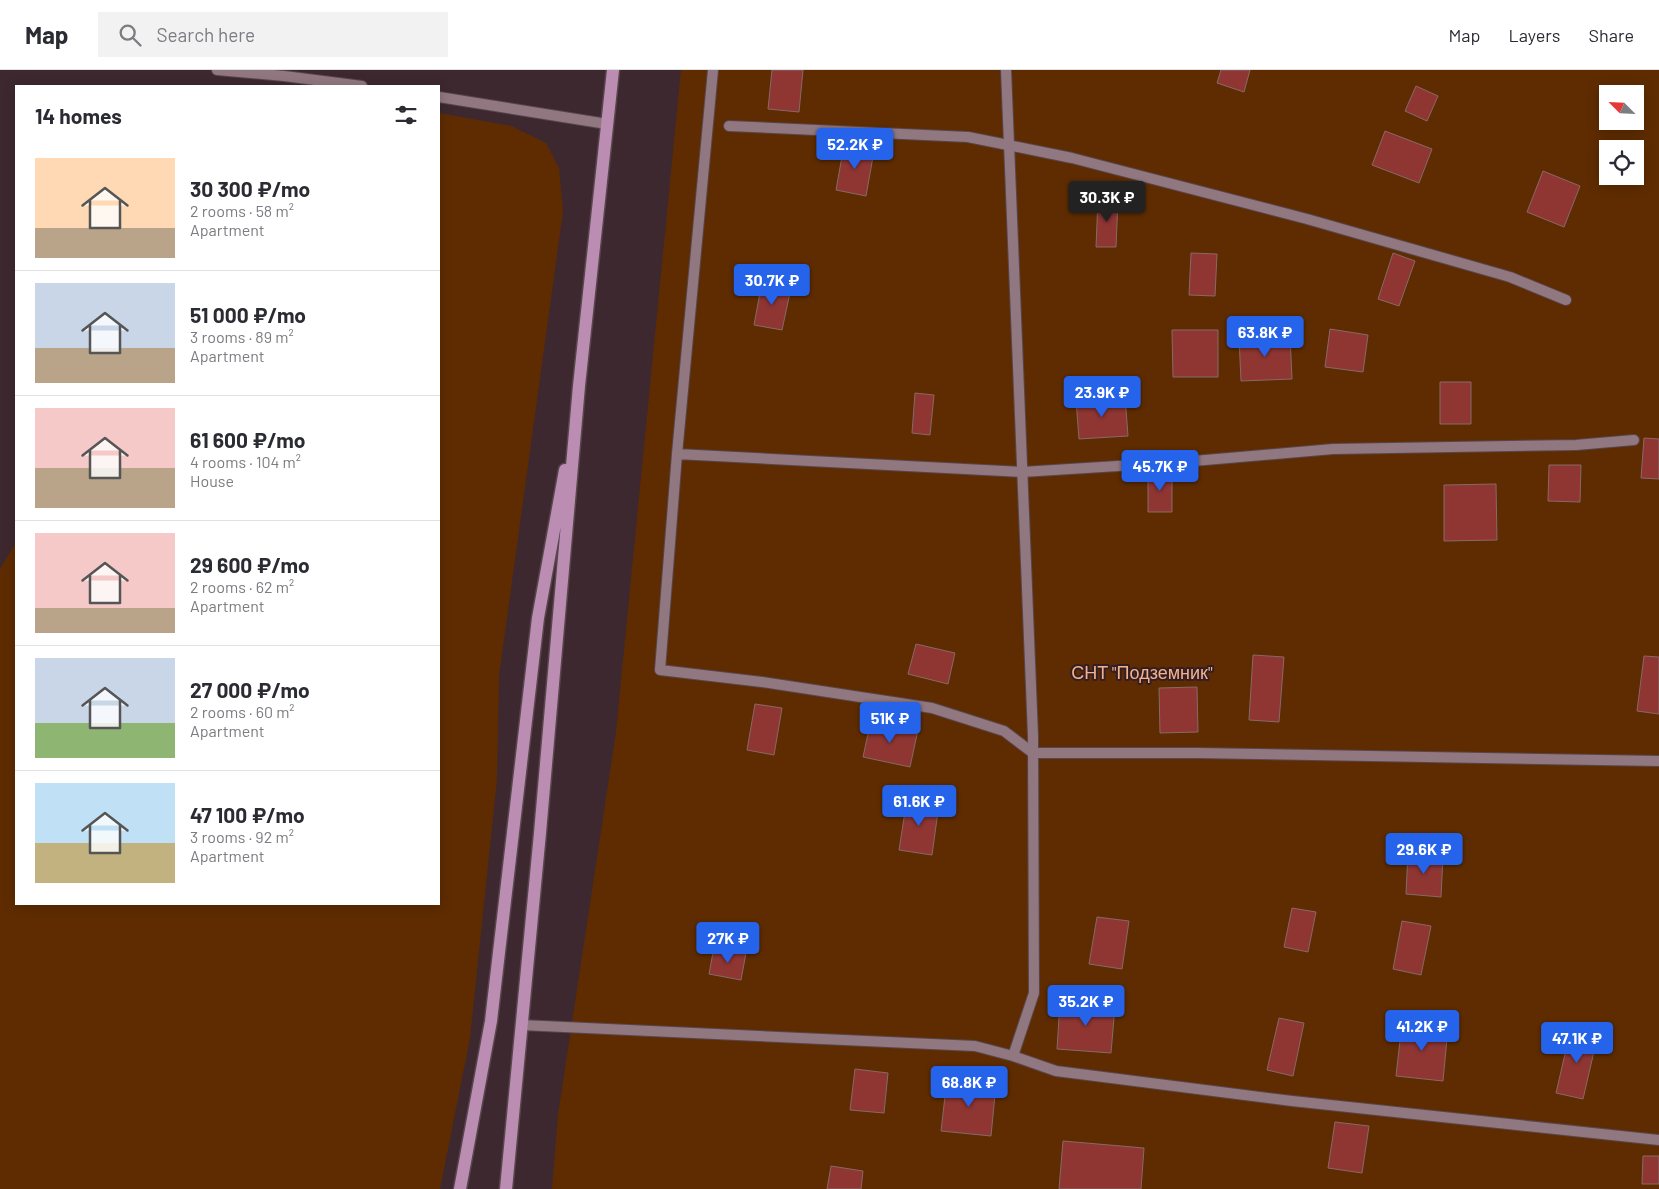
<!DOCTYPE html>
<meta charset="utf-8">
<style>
body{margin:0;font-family:Barlow,sans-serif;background:#f2f2f3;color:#2b2b33;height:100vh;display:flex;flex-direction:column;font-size:19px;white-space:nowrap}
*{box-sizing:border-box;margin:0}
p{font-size:16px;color:#7c7c81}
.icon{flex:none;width:28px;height:28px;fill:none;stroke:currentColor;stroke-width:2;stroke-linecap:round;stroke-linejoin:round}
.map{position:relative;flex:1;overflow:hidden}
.details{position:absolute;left:15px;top:15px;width:425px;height:820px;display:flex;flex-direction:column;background:#fff;border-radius:0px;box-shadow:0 2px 12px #0003}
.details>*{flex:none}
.needle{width:32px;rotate:294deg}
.buttons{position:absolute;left:1599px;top:15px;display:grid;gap:10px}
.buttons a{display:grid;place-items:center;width:45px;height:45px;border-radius:0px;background:#fff;box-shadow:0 2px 12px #0003;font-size:25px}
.price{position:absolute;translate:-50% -42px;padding:0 11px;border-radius:5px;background:#2563eb;color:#fff;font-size:16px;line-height:32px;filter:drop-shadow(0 1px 2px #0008)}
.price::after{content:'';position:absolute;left:50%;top:30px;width:15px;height:11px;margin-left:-8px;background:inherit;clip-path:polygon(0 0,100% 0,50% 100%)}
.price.current{background:#222;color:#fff}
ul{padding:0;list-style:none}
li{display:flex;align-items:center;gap:15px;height:125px;padding:0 20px}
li+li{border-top:1px solid #e1e1e2}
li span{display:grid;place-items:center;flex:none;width:140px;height:100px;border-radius:0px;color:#555}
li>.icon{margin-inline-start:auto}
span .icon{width:60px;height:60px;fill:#fffc;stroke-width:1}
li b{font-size:21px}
h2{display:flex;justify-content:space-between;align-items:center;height:60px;padding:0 20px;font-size:21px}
header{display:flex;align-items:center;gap:30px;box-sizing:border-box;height:70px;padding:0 25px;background:#fff;border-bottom:1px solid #e1e1e2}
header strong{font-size:24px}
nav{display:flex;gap:28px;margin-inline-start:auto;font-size:18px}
.search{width:350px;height:45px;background:#f2f2f3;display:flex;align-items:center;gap:12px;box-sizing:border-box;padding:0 18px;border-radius:0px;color:#7c7c81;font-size:19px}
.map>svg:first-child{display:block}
.green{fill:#5f2c01;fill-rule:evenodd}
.building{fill:#8f3633;stroke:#856a68}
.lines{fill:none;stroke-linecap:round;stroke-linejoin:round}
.service-casing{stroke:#58464c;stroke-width:12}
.minor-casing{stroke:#58464c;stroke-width:12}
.primary-casing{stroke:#58464c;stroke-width:15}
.service{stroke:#917780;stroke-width:10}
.minor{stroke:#917780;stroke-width:10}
.primary{stroke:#bb8db2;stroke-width:12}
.labels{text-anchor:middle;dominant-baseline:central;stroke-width:4;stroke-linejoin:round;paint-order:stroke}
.park-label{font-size:18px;fill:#f2b28b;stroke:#331e26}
</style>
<header>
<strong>Map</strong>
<div class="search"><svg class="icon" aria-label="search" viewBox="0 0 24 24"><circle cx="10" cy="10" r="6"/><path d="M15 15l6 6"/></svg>Search here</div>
<nav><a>Map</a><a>Layers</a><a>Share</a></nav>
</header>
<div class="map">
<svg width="1659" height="1119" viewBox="0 0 1659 1119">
<rect width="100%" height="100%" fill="#3d282f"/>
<path class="green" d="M681 0H1659V1119H552L558 1045 616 662ZM1608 24H1635V51H1608ZM1608 79H1635V106H1608Z
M439 43 511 56 546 73 559 98 563 141 499 606 497 709 470 968 440 1119H0V499L16 472V834H439Z"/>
<path class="building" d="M772 0H803L799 42 768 39Z
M1221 0H1250L1244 22 1217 13Z
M1416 16 1438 26 1427 51 1405 41Z
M1385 61 1432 79 1419 113 1372 95Z
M844 75 874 81 866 126 836 120Z
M1543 101 1580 116 1564 157 1527 142Z
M1098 129 1118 130 1116 177H1096Z
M1191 183 1217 184 1215 226 1189 225Z
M1393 183 1415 191 1399 236 1378 229Z
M762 212 791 218 782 260 754 255Z
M1330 259 1368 265 1363 302 1325 297Z
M1172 260H1218V307H1173Z
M1290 265 1292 309 1241 311 1239 267Z
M1440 312H1471V354H1440Z
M915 323 934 325 930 365 912 363Z
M1125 326 1128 366 1079 369 1076 330Z
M1644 368 1659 369V409L1641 408Z
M1549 395H1581L1580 432 1548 431Z
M1148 401H1172V442H1148Z
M1496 414 1497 470 1444 471V415Z
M916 574 955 583 948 614 908 604Z
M1253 585 1284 587 1279 652 1249 650Z
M1644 586 1659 587V644L1637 641Z
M1197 617 1198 662 1160 663 1159 618Z
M755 634 782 638 774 685 747 680Z
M871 650 918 660 910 697 863 687Z
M907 729 939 734 932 785 899 780Z
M1408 783 1443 786 1441 827 1406 824Z
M1292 838 1316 842 1308 882 1284 877Z
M1097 847 1129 851 1122 899 1089 894Z
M1402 851 1431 856 1421 905 1393 899Z
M714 877 746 883 741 910 709 904Z
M1060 932 1115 936 1111 983 1057 979Z
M1279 948 1304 953 1293 1006 1267 1000Z
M1402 953 1448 958 1443 1011 1396 1006Z
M1571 958 1598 964 1583 1029 1556 1023Z
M855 999 888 1003 884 1043 850 1040Z
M947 1009 996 1014 991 1066 941 1061Z
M1335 1052 1369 1056 1362 1103 1328 1098Z
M1063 1071 1144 1078 1141 1119H1059Z
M1643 1086H1659V1114H1642Z
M831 1096 863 1101 861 1119H827Z"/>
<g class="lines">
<g class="service-casing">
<path id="service" d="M217 0 284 6 362 16
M713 0 677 384 660 600 762 612 932 638 1004 661 1033 683H1197L1659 691
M439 27 607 54
M729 56 968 67 1008 75 1072 88 1307 149 1510 207 1566 230
M677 384 1022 402 1182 392 1333 379 1576 375 1634 370"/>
</g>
<g class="minor-casing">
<path id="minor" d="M1006 0 1033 666 1034 923 1013 986
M521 955 975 976 1013 986 1056 1001 1292 1031 1659 1070"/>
</g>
<g class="primary-casing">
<path id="primary" d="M460 1119 491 951 538 548 565 400
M506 1119 540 763 579 316 613 0"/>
</g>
<use href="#service" class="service"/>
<use href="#minor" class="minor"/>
<use href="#primary" class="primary"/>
</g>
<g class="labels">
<g class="park-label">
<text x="1142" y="602">СНТ "Подземник"</text>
</g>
</g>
</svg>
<div class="buttons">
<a><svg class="needle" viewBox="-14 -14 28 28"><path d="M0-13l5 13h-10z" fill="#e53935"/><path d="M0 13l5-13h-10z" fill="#7c7c81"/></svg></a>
<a><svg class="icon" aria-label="locate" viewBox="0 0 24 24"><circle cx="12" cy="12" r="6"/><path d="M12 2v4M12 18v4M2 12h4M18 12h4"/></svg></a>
</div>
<b class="price" style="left:855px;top:100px">52.2K ₽</b>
<b class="price current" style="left:1107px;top:153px">30.3K ₽</b>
<b class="price" style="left:772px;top:236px">30.7K ₽</b>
<b class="price" style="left:1265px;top:288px">63.8K ₽</b>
<b class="price" style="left:1102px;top:348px">23.9K ₽</b>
<b class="price" style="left:1160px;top:422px">45.7K ₽</b>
<b class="price" style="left:890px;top:674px">51K ₽</b>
<b class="price" style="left:919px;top:757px">61.6K ₽</b>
<b class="price" style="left:1424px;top:805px">29.6K ₽</b>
<b class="price" style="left:728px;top:894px">27K ₽</b>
<b class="price" style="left:1086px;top:957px">35.2K ₽</b>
<b class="price" style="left:1422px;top:982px">41.2K ₽</b>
<b class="price" style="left:1577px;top:994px">47.1K ₽</b>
<b class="price" style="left:969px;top:1038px">68.8K ₽</b>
<section class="details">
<h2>14 homes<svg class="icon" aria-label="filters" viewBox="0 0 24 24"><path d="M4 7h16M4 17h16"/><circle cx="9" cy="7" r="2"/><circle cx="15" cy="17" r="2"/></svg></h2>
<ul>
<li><span style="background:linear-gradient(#ffd9b3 70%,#b9a48a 0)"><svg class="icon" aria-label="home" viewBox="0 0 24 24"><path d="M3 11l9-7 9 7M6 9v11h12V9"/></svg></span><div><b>30 300 ₽/mo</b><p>2 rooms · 58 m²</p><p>Apartment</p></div></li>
<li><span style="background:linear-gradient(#c9d6e8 65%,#b9a48a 0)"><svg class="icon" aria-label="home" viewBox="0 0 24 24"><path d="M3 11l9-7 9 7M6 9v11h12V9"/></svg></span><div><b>51 000 ₽/mo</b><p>3 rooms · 89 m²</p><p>Apartment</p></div></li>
<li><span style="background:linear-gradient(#f6c9c9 60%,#b9a48a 0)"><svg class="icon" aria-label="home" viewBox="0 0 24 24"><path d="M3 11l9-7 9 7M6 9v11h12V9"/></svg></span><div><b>61 600 ₽/mo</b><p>4 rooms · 104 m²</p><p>House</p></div></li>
<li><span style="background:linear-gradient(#f6c9c9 75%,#b9a48a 0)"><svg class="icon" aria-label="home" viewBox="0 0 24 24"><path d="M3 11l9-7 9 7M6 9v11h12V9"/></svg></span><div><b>29 600 ₽/mo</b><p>2 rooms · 62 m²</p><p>Apartment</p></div></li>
<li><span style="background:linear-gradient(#c9d6e8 65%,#8fb573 0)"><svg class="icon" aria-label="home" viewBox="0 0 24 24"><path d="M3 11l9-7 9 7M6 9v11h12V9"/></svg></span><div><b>27 000 ₽/mo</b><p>2 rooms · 60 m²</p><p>Apartment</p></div></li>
<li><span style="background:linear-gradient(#bfe0f5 60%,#c2b280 0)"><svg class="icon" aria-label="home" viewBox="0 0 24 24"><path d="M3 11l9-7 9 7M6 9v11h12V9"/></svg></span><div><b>47 100 ₽/mo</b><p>3 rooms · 92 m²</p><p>Apartment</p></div></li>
</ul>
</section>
</div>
